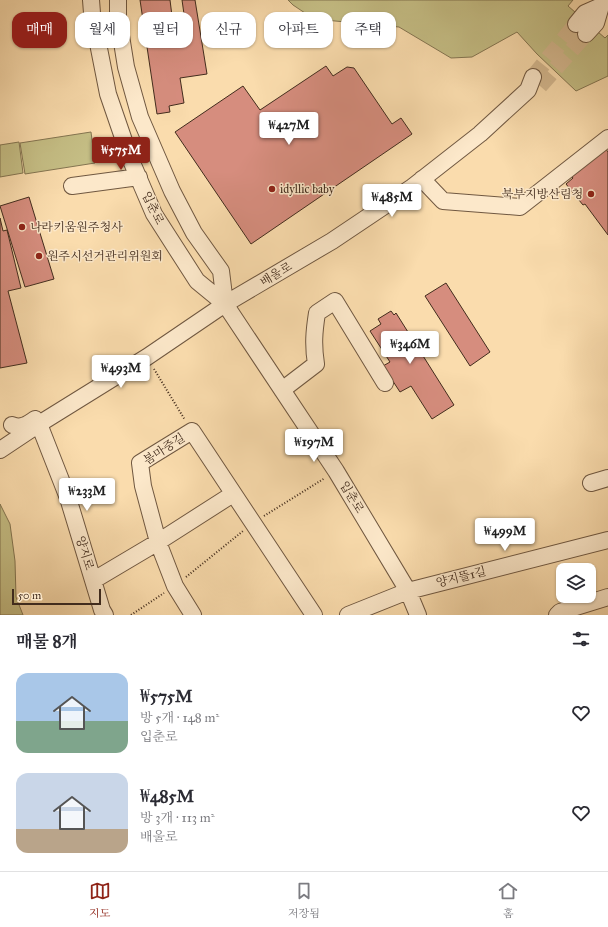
<!DOCTYPE html>
<html lang="ko">
<meta charset="utf-8">
<style>
body{margin:0;font-family:"IM FELL Great Primer","Noto Serif KR",serif;background:#f2f2f3;color:#2b2b33;height:100vh;display:flex;flex-direction:column;font-size:15px;white-space:nowrap}
*{box-sizing:border-box;margin:0}
p{font-size:13px;color:#7c7c81}
.icon{flex:none;width:22px;height:22px;fill:none;stroke:currentColor;stroke-width:2;stroke-linecap:round;stroke-linejoin:round}
.map{position:relative;height:615px;overflow:hidden}
.side{display:flex;flex-direction:column;background:#fff;flex:1}
.side>*{flex:none}
.top-card{position:absolute;left:12px;top:12px;width:400px;height:36px;display:flex;gap:8px}
.fabs{position:absolute;left:556px;top:563px;display:grid;gap:8px}
.fabs a{display:grid;place-items:center;width:40px;height:40px;border-radius:8px;background:#fff;box-shadow:0 1px 3px #0004;font-size:20px}
.scale{position:absolute;left:12px;bottom:10px;width:89px;box-sizing:border-box;padding-left:4px;border:2px solid #422c1d;border-top:0;font-size:11px;line-height:14px;white-space:nowrap;color:#422c1d;-webkit-text-stroke:3px #fce8ca;paint-order:stroke}
.price{position:absolute;translate:-50% -34px;padding:0 9px;border-radius:4px;background:#fff;color:#222;font-size:13px;line-height:26px;filter:drop-shadow(0 1px 2px #0008)}
.price::after{content:'';position:absolute;left:50%;top:24px;width:12px;height:9px;margin-left:-6px;background:inherit;clip-path:polygon(0 0,100% 0,50% 100%)}
.price.selected{background:#8f2418;color:#fff}
ul{padding:0;list-style:none}
li{display:flex;align-items:center;gap:12px;height:100px;padding:0 16px}
li span{display:grid;place-items:center;flex:none;width:112px;height:80px;border-radius:12px;color:#555}
li>.icon{margin-inline-start:auto}
span .icon{width:48px;height:48px;fill:#fffc;stroke-width:1}
li b{font-size:17px}
h2{display:flex;justify-content:space-between;align-items:center;height:48px;padding:0 16px;font-size:17px}
.tag{padding:0 14px;border-radius:12px;background:#fff;box-shadow:0 1px 3px #0004;font-size:14px;line-height:36px}
.tag.selected{background:#8f2418;color:#fff}
.tabs{display:flex;justify-content:space-around;align-items:center;height:56px;border-top:1px solid #e1e1e2;background:#fff;font-size:11px;color:#7c7c81}
.tabs a{display:grid;justify-items:center;gap:2px}
.tabs .selected{color:#8f2418}
.map>svg:first-child{display:block}
.green{fill:#c5be85;stroke:#847551}
.building{fill:#d68d7e;stroke:#422c1d}
.lines{fill:none;stroke-linecap:round;stroke-linejoin:round}
.minor-tunnel{stroke:#d5b990;stroke-width:16;stroke-dasharray:16 8;stroke-linecap:butt}
.minor-casing{stroke:#705841;stroke-width:18}
.path{stroke:#422c1d;stroke-width:2;stroke-dasharray:1 2;stroke-linecap:butt}
.minor{stroke:#fce8ca;stroke-width:16}
.poi-dot{fill:#8f2418;stroke:#fce8ca;stroke-width:1.5}
.labels{text-anchor:middle;dominant-baseline:central;stroke-width:3;stroke-linejoin:round;paint-order:stroke}
.poi-label{font-size:12px;fill:#422c1d;stroke:#fce8ca;text-anchor:start}
.street-label{font-size:12px;fill:#422c1d;stroke:#fce8ca}
</style>
<div class="map">
<svg width="608" height="615" viewBox="0 0 608 615">
<rect width="100%" height="100%" fill="#fadcad"/>
<filter id="stains"><feTurbulence type="fractalNoise" baseFrequency=".005" numOctaves="4"/><feColorMatrix values="0 0 0 0 .2 0 0 0 0 .09 0 0 0 0 .02 0 0 0 .5 -.17"/></filter>
<radialGradient id="worn" r=".72"><stop offset=".6" stop-color="#630" stop-opacity="0"/><stop offset="1" stop-color="#630" stop-opacity=".3"/></radialGradient>
<path class="green" d="M288 0H573L568 6 605 38 608 35V76L576 91 537 54 517 32 472 57 451 58 399 27 314 19 293 5Z
M91 132 95 163 25 174 20 143Z
M19 142 23 173 0 177V145Z
M0 504 10 524 15 561 16 597 23 615H0Z"/>
<path class="building" d="M140 0H170L172 16 184 14 182 0H195L207 74 180 78 184 103 169 106 170 112 157 114Z
M326 66 333 76 347 67 354 68 392 124 401 118 412 134 251 244 175 132 243 86 260 110Z
M603 145 608 152V235L585 204 583 205 566 184 573 178 568 172Z
M29 197 54 279 25 287 0 206Z
M0 218 3 231 7 230 21 288 8 291 27 363 0 368Z
M446 283 490 352 470 366 425 296Z
M391 311 394 315 396 313 454 405 432 419 411 386 400 392 383 366 390 362 370 331 381 324 378 319Z"/>
<g class="lines">
<path class="minor-tunnel" d="M533 77 576 24
M540 86 586 34"/>
<g class="minor-casing">
<path id="minor" d="M91 0 92 13 108 94 130 158 154 214 197 281 225 304 336 471 408 591 418 615
M118 0V17L126 67 140 117 172 191 194 233 221 271 225 304
M576 24 585 13 601 6 605 0
M586 34 596 23 601 6
M422 179 443 201 520 207 608 138
M72 186 139 177
M282 390 316 364C313 345 314 332 317 313L335 301 385 383
M39 424 68 498 102 610 105 615
M12 425C21 429 28 424 35 419
M0 450 39 424 147 357 225 304 332 241 411 188 480 134 528 90 533 77
M591 483 608 478
M94 580 158 542 233 494
M193 615 175 586 158 542 143 486 140 463 192 431 314 615
M348 615 408 591 608 540
M557 615 560 612 608 597"/>
</g>
<path class="path" d="M154 369 185 420
M264 516 325 478
M186 577 243 531
M131 615 164 593"/>
<use href="#minor" class="minor"/>
</g>
<g class="poi-dot">
<circle cx="272" cy="189" r="4"/>
<circle cx="591" cy="194" r="4"/>
<circle cx="22" cy="227" r="4"/>
<circle cx="39" cy="256" r="4"/>
</g>
<g class="labels">
<g class="poi-label">
<text x="280" y="189">idyllic baby</text>
<text x="583" y="194" text-anchor="end">북부지방산림청</text>
<text x="30" y="227">나라키움원주청사</text>
<text x="47" y="256">원주시선거관리위원회</text>
</g>
<g class="street-label">
<text transform="translate(153 208) rotate(64)">입춘로</text>
<text transform="translate(276 274) rotate(-31)">배울로</text>
<text transform="translate(164 449) rotate(-33)">봄마중길</text>
<text transform="translate(352 497) rotate(59)">입춘로</text>
<text transform="translate(85 553) rotate(73)">양지로</text>
<text transform="translate(461 577) rotate(-14)">양지뜰1길</text>
</g>
</g>
<rect width="100%" height="100%" filter="url(#stains)"/>
<rect width="100%" height="100%" fill="url(#worn)"/>
</svg>
<div class="fabs">
<a><svg class="icon" aria-label="layers" viewBox="0 0 24 24"><path d="M12 4l9 5-9 5-9-5zM3 14l9 5 9-5"/></svg></a>
</div>
<div class="scale">50 m</div>
<b class="price" style="left:289px;top:146px">₩427M</b>
<b class="price selected" style="left:121px;top:171px">₩575M</b>
<b class="price" style="left:392px;top:218px">₩485M</b>
<b class="price" style="left:410px;top:365px">₩346M</b>
<b class="price" style="left:121px;top:389px">₩493M</b>
<b class="price" style="left:314px;top:463px">₩197M</b>
<b class="price" style="left:87px;top:512px">₩233M</b>
<b class="price" style="left:505px;top:552px">₩499M</b>
<div class="top-card">
<a class="tag selected">매매</a>
<a class="tag">월세</a>
<a class="tag">필터</a>
<a class="tag">신규</a>
<a class="tag">아파트</a>
<a class="tag">주택</a>
</div>
</div>
<section class="side">
<h2>매물 8개<svg class="icon" aria-label="filters" viewBox="0 0 24 24"><path d="M4 7h16M4 17h16"/><circle cx="9" cy="7" r="2"/><circle cx="15" cy="17" r="2"/></svg></h2>
<ul>
<li><span style="background:linear-gradient(#a9c7e8 60%,#7fa58c 0)"><svg class="icon" aria-label="home" viewBox="0 0 24 24"><path d="M3 11l9-7 9 7M6 9v11h12V9"/></svg></span><div><b>₩575M</b><p>방 5개 · 148 m²</p><p>입춘로</p></div><svg class="icon" aria-label="heart" viewBox="0 0 24 24"><path d="M12 20l-8-8c-3-5 5-10 8-4 3-6 11-1 8 4z"/></svg></li>
<li><span style="background:linear-gradient(#c9d6e8 70%,#b9a48a 0)"><svg class="icon" aria-label="home" viewBox="0 0 24 24"><path d="M3 11l9-7 9 7M6 9v11h12V9"/></svg></span><div><b>₩485M</b><p>방 3개 · 113 m²</p><p>배울로</p></div><svg class="icon" aria-label="heart" viewBox="0 0 24 24"><path d="M12 20l-8-8c-3-5 5-10 8-4 3-6 11-1 8 4z"/></svg></li>
</ul>
</section>
<nav class="tabs">
<a class="selected"><svg class="icon" aria-label="map" viewBox="0 0 24 24"><path d="M3 6l6-2 6 2 6-2v14l-6 2-6-2-6 2zM9 4v14M15 6v14"/></svg>지도</a>
<a><svg class="icon" aria-label="saved" viewBox="0 0 24 24"><path d="M7 4h10v16l-5-4-5 4z"/></svg>저장됨</a>
<a><svg class="icon" aria-label="home" viewBox="0 0 24 24"><path d="M3 11l9-7 9 7M6 9v11h12V9"/></svg>홈</a>
</nav>
